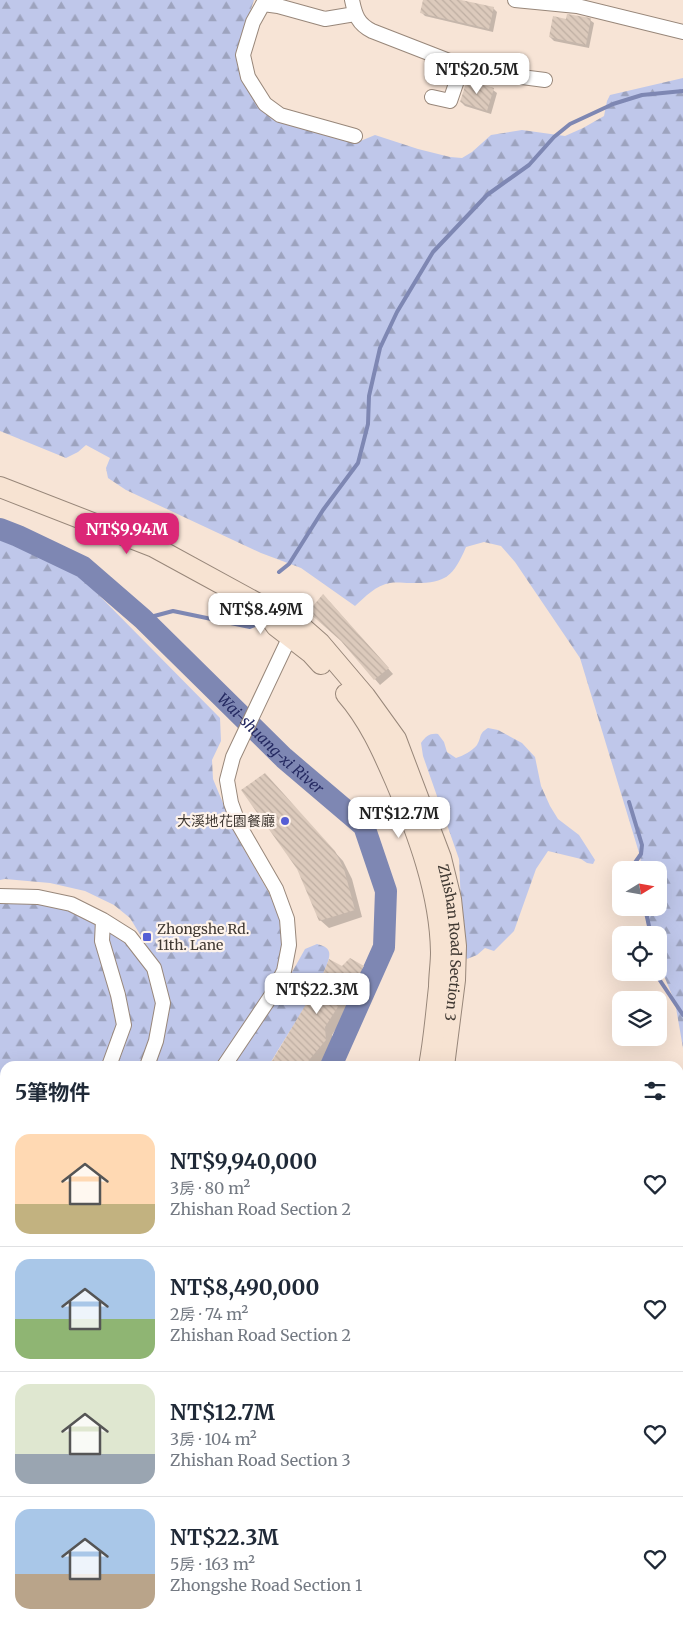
<!DOCTYPE html>
<html lang="zh-TW">
<meta charset="utf-8">
<style>
body{margin:0;font-family:Merriweather,"Noto Sans TC",serif;background:#f6f6f7;color:#1f2937;height:100vh;display:flex;flex-direction:column;font-size:19px;white-space:nowrap}
*{box-sizing:border-box;margin:0}
p{font-size:16px;color:#747a83}
.icon{flex:none;width:28px;height:28px;fill:none;stroke:currentColor;stroke-width:2;stroke-linecap:round;stroke-linejoin:round}
.map{position:relative;flex:1;overflow:hidden}
.side{position:absolute;left:0px;top:1061px;width:684px;height:571px;display:flex;flex-direction:column;background:#fff;border-radius:15px 15px 0 0;box-shadow:0 5px 20px #0002}
.side>*{flex:none}
.needle{width:32px;rotate:79deg}
.buttons{position:absolute;left:612px;top:861px;display:grid;gap:10px}
.buttons a{display:grid;place-items:center;width:55px;height:55px;border-radius:10px;background:#fff;box-shadow:0 5px 20px #0002;font-size:25px}
.price{position:absolute;translate:-50% -42px;padding:0 11px;border-radius:10px;background:#fff;color:#222;font-size:16px;line-height:32px;filter:drop-shadow(0 1px 2px #0008)}
.price::after{content:'';position:absolute;left:50%;top:30px;width:15px;height:11px;margin-left:-8px;background:inherit;clip-path:polygon(0 0,100% 0,50% 100%)}
.price.selected{background:#db2777;color:#fff}
ul{padding:0;list-style:none}
li{display:flex;align-items:center;gap:15px;height:125px;padding:0 15px}
li+li{border-top:1px solid #e0e1e3}
li span{display:grid;place-items:center;flex:none;width:140px;height:100px;border-radius:15px;color:#555}
li>.icon{margin-inline-start:auto}
span .icon{width:60px;height:60px;fill:#fffc;stroke-width:1}
li b{font-size:21px}
h2{display:flex;justify-content:space-between;align-items:center;height:60px;padding:0 15px;font-size:21px}
.map>svg:first-child{display:block}
.forest{fill:url(#forest-firs)}
.shadow{fill:#0003}
.lines{fill:none;stroke-linecap:round;stroke-linejoin:round}
.stream{stroke:#7e87b3;stroke-width:4}
.river{stroke:#7e87b3;stroke-width:22}
.building{fill:url(#building-back-hatch)}
.street-casing{stroke:#98877a;stroke-width:16}
.secondary-casing{stroke:#98877a;stroke-width:22}
.street{stroke:#fff;stroke-width:14}
.secondary{stroke:#f7e3d2;stroke-width:20}
.poi-dot{fill:#555ed5;stroke:#fef3eb;stroke-width:2}
.labels{text-anchor:middle;dominant-baseline:central;stroke-width:4.5;stroke-linejoin:round;paint-order:stroke}
.poi-label{font-size:14px;fill:#3f3832;stroke:#fef3eb;text-anchor:end}
.street-label{font-size:14px;fill:#3f3832;stroke:#fef3eb}
.water-label{font-size:15px;font-style:italic;fill:#252a62;stroke:#fef3eb}
</style>
<div class="map">
<svg width="683" height="1632" viewBox="0 0 683 1632">
<defs>
<pattern id="forest-firs" width="22" height="20" patternUnits="userSpaceOnUse" patternTransform="scale(1.25)"><rect width="22" height="20" fill="#bfc7ea"/><path d="M5 1l3.5 6h-7zM16 11l3.5 6h-7z" fill="#9da3be"/></pattern>
<pattern id="building-back-hatch" width="6" height="6" patternUnits="userSpaceOnUse" patternTransform="scale(1.25)"><rect width="6" height="6" fill="#dccabc"/><path d="M-1 5l2 2M0 0l6 6M5-1l2 2" fill="none" stroke="#beaea2"/></pattern>
</defs>
<rect width="100%" height="100%" fill="#f7e4d6"/>
<path class="forest" d="M0 0H254L240 42 261 107 350 141 358 142 375 135 418 149 450 157 462 158 472 152 491 135 522 130 565 136 583 128 604 116 607 101 610 95 683 78V1048L675 1002 659 964V935H648L645 908H659V870H642L640 856 580 658 515 562 501 546 484 542 466 547C453 578 444 584 410 583 404 583 396 582 390 583 376 585 365 597 355 606L301 568 261 553 126 490 108 478 106 468 110 458 86 445 78 452 66 458 0 431Z
M0 540 75 571 220 718 221 741 212 760 213 779 237 837 269 893 281 920 283 943 278 973 218 1066H151L160 970 150 951 130 918 114 905 85 891 50 883 5 879 0 880Z
M488 728 498 730 522 743 535 757 541 786 550 806 558 819 579 835 595 860 593 864 587 863 581 859 548 851 536 869 514 931 494 951 485 948 477 955 467 959 463 950 459 859 423 756 421 743C426 736 430 733 438 734L444 742 447 752 456 758C463 756 472 751 477 745 482 737 478 734 488 728Z
M26 901C37 903 50 903 60 907 88 915 125 937 142 961 151 975 156 995 156 1012 156 1031 147 1049 140 1066H5V1628H396L399 1632H0V902Z
M317 944C321 945 328 947 329 952 334 968 278 1047 269 1066H234L243 1048 272 1008 305 949Z"/>
<path class="shadow" d="M424 0H458L493 8 497 12 493 32 425 16 421 12Z
M567 20H590L594 23 589 48 554 41 550 37Z
M493 90 497 93 491 114 465 106 461 102Z
M329 601 393 674 380 685 344 643Z
M272 783 343 861 352 879 362 917 329 928 320 920Z
M363 967 371 975 332 1035 333 1049 318 1066H271L342 968Z
M0 1193 5 1195V1251L0 1250Z
M0 1266 5 1268V1287L0 1285Z
M0 1310 5 1313V1335L3 1334 0 1340Z
M0 1415 5 1418V1442L0 1439Z
M5 1516V1555L0 1552V1526Z
M434 1628H451L453 1632H436Z"/>
<g class="lines">
<path class="stream" d="M279 572 289 564 323 510 358 463 368 424 369 396 380 348 397 312 433 252 487 195 529 165 554 137 570 124 613 104 642 95 683 91
M143 619 173 611 250 627 263 622
M629 802 642 845 641 854 634 864 635 870
M645 908 651 935
M657 972V976L683 1015
M0 1581 5 1580
M282 1632 287 1628"/>
<g class="river">
<path id="s1" d="M0 529 18 536 83 567 143 619 284 758 364 826 386 891 384 947 331 1066"/>
<path d="M679 1425 683 1433"/>
<path d="M513 1628 515 1632"/>
</g>
</g>
<path class="building" d="M423 0H461L494 7 489 29 420 13Z
M567 14 591 18 586 45 549 37 553 16 566 19Z
M467 80 494 88 487 111 460 102Z
M323 594 389 668 374 680 341 641 308 612Z
M265 773 335 851 344 869 355 910 319 921 297 869 241 790Z
M350 958 364 966 325 1027 326 1040 304 1066H269L321 979 329 959 342 966Z"/>
<g class="lines">
<g class="street-casing">
<path id="street" d="M352 0C355 15 358 24 372 31L462 66 482 72 545 80
M515 0 577 6 683 32
M355 14 325 19 278 6 263 4 253 22 243 55 248 77 265 104 280 115 355 136
M432 97 450 101 462 66
M0 896 38 897 71 904 103 920 130 937 154 968 163 1003 156 1041 147 1066
M103 920 102 941 118 995 124 1025 109 1066
M224 1066 271 996 284 971 289 945 287 919 276 889 239 825 231 803 227 780 233 757 293 630
M0 1360 5 1352
M0 1398 5 1405
M0 1470 2 1471 5 1470
M477 1628 480 1632"/>
</g>
<g class="secondary-casing">
<g id="secondary">
<path id="s2" d="M0 487 154 547 262 606 287 614 320 643 365 696 396 739 441 858 451 899 456 946 455 980 444 1066"/>
<path d="M262 606 276 626 311 653 321 664"/>
<path d="M346 694C368 719 382 750 395 780 418 834 440 893 441 952 441 964 439 975 439 987 436 1013 434 1040 429 1066"/>
<path d="M619 1628 621 1632"/>
</g>
</g>
<use href="#street" class="street"/>
<use href="#secondary" class="secondary"/>
</g>
<g class="poi-dot">
<circle cx="285" cy="821" r="5"/>
<rect x="142" y="932" width="10" height="10" rx="2.5"/>
</g>
<g class="labels">
<g class="poi-label">
<text x="275" y="821">大溪地花園餐廳</text>
<text x="157" y="929" text-anchor="start">Zhongshe Rd.<tspan x="157" dy="16">11th. Lane</tspan></text>
</g>
<g class="street-label">
<text stroke="none"><textPath href="#s2" startOffset="694">Zhishan Road Section 3</textPath></text>
</g>
<g class="water-label">
<text stroke="none"><textPath href="#s1" startOffset="349">Wai-shuang-xi River</textPath></text>
</g>
</g>
</svg>
<div class="buttons">
<a><svg class="needle" viewBox="-14 -14 28 28"><path d="M0-13l5 13h-10z" fill="#e53935"/><path d="M0 13l5-13h-10z" fill="#747a83"/></svg></a>
<a><svg class="icon" aria-label="locate" viewBox="0 0 24 24"><circle cx="12" cy="12" r="6"/><path d="M12 2v4M12 18v4M2 12h4M18 12h4"/></svg></a>
<a><svg class="icon" aria-label="layers" viewBox="0 0 24 24"><path d="M12 4l9 5-9 5-9-5zM3 14l9 5 9-5"/></svg></a>
</div>
<b class="price" style="left:477px;top:95px">NT$20.5M</b>
<b class="price selected" style="left:127px;top:555px">NT$9.94M</b>
<b class="price" style="left:261px;top:635px">NT$8.49M</b>
<b class="price" style="left:399px;top:839px">NT$12.7M</b>
<b class="price" style="left:317px;top:1015px">NT$22.3M</b>
<section class="side">
<h2>5筆物件<svg class="icon" aria-label="filters" viewBox="0 0 24 24"><path d="M4 7h16M4 17h16"/><circle cx="9" cy="7" r="2"/><circle cx="15" cy="17" r="2"/></svg></h2>
<ul>
<li><span style="background:linear-gradient(#ffd9b3 70%,#c2b280 0)"><svg class="icon" aria-label="home" viewBox="0 0 24 24"><path d="M3 11l9-7 9 7M6 9v11h12V9"/></svg></span><div><b>NT$9,940,000</b><p>3房 · 80 m²</p><p>Zhishan Road Section 2</p></div><svg class="icon" aria-label="heart" viewBox="0 0 24 24"><path d="M12 20l-8-8c-3-5 5-10 8-4 3-6 11-1 8 4z"/></svg></li>
<li><span style="background:linear-gradient(#a9c7e8 60%,#8fb573 0)"><svg class="icon" aria-label="home" viewBox="0 0 24 24"><path d="M3 11l9-7 9 7M6 9v11h12V9"/></svg></span><div><b>NT$8,490,000</b><p>2房 · 74 m²</p><p>Zhishan Road Section 2</p></div><svg class="icon" aria-label="heart" viewBox="0 0 24 24"><path d="M12 20l-8-8c-3-5 5-10 8-4 3-6 11-1 8 4z"/></svg></li>
<li><span style="background:linear-gradient(#dfe7d0 70%,#9aa5b1 0)"><svg class="icon" aria-label="home" viewBox="0 0 24 24"><path d="M3 11l9-7 9 7M6 9v11h12V9"/></svg></span><div><b>NT$12.7M</b><p>3房 · 104 m²</p><p>Zhishan Road Section 3</p></div><svg class="icon" aria-label="heart" viewBox="0 0 24 24"><path d="M12 20l-8-8c-3-5 5-10 8-4 3-6 11-1 8 4z"/></svg></li>
<li><span style="background:linear-gradient(#a9c7e8 65%,#b9a48a 0)"><svg class="icon" aria-label="home" viewBox="0 0 24 24"><path d="M3 11l9-7 9 7M6 9v11h12V9"/></svg></span><div><b>NT$22.3M</b><p>5房 · 163 m²</p><p>Zhongshe Road Section 1</p></div><svg class="icon" aria-label="heart" viewBox="0 0 24 24"><path d="M12 20l-8-8c-3-5 5-10 8-4 3-6 11-1 8 4z"/></svg></li>
</ul>
</section>
</div>
